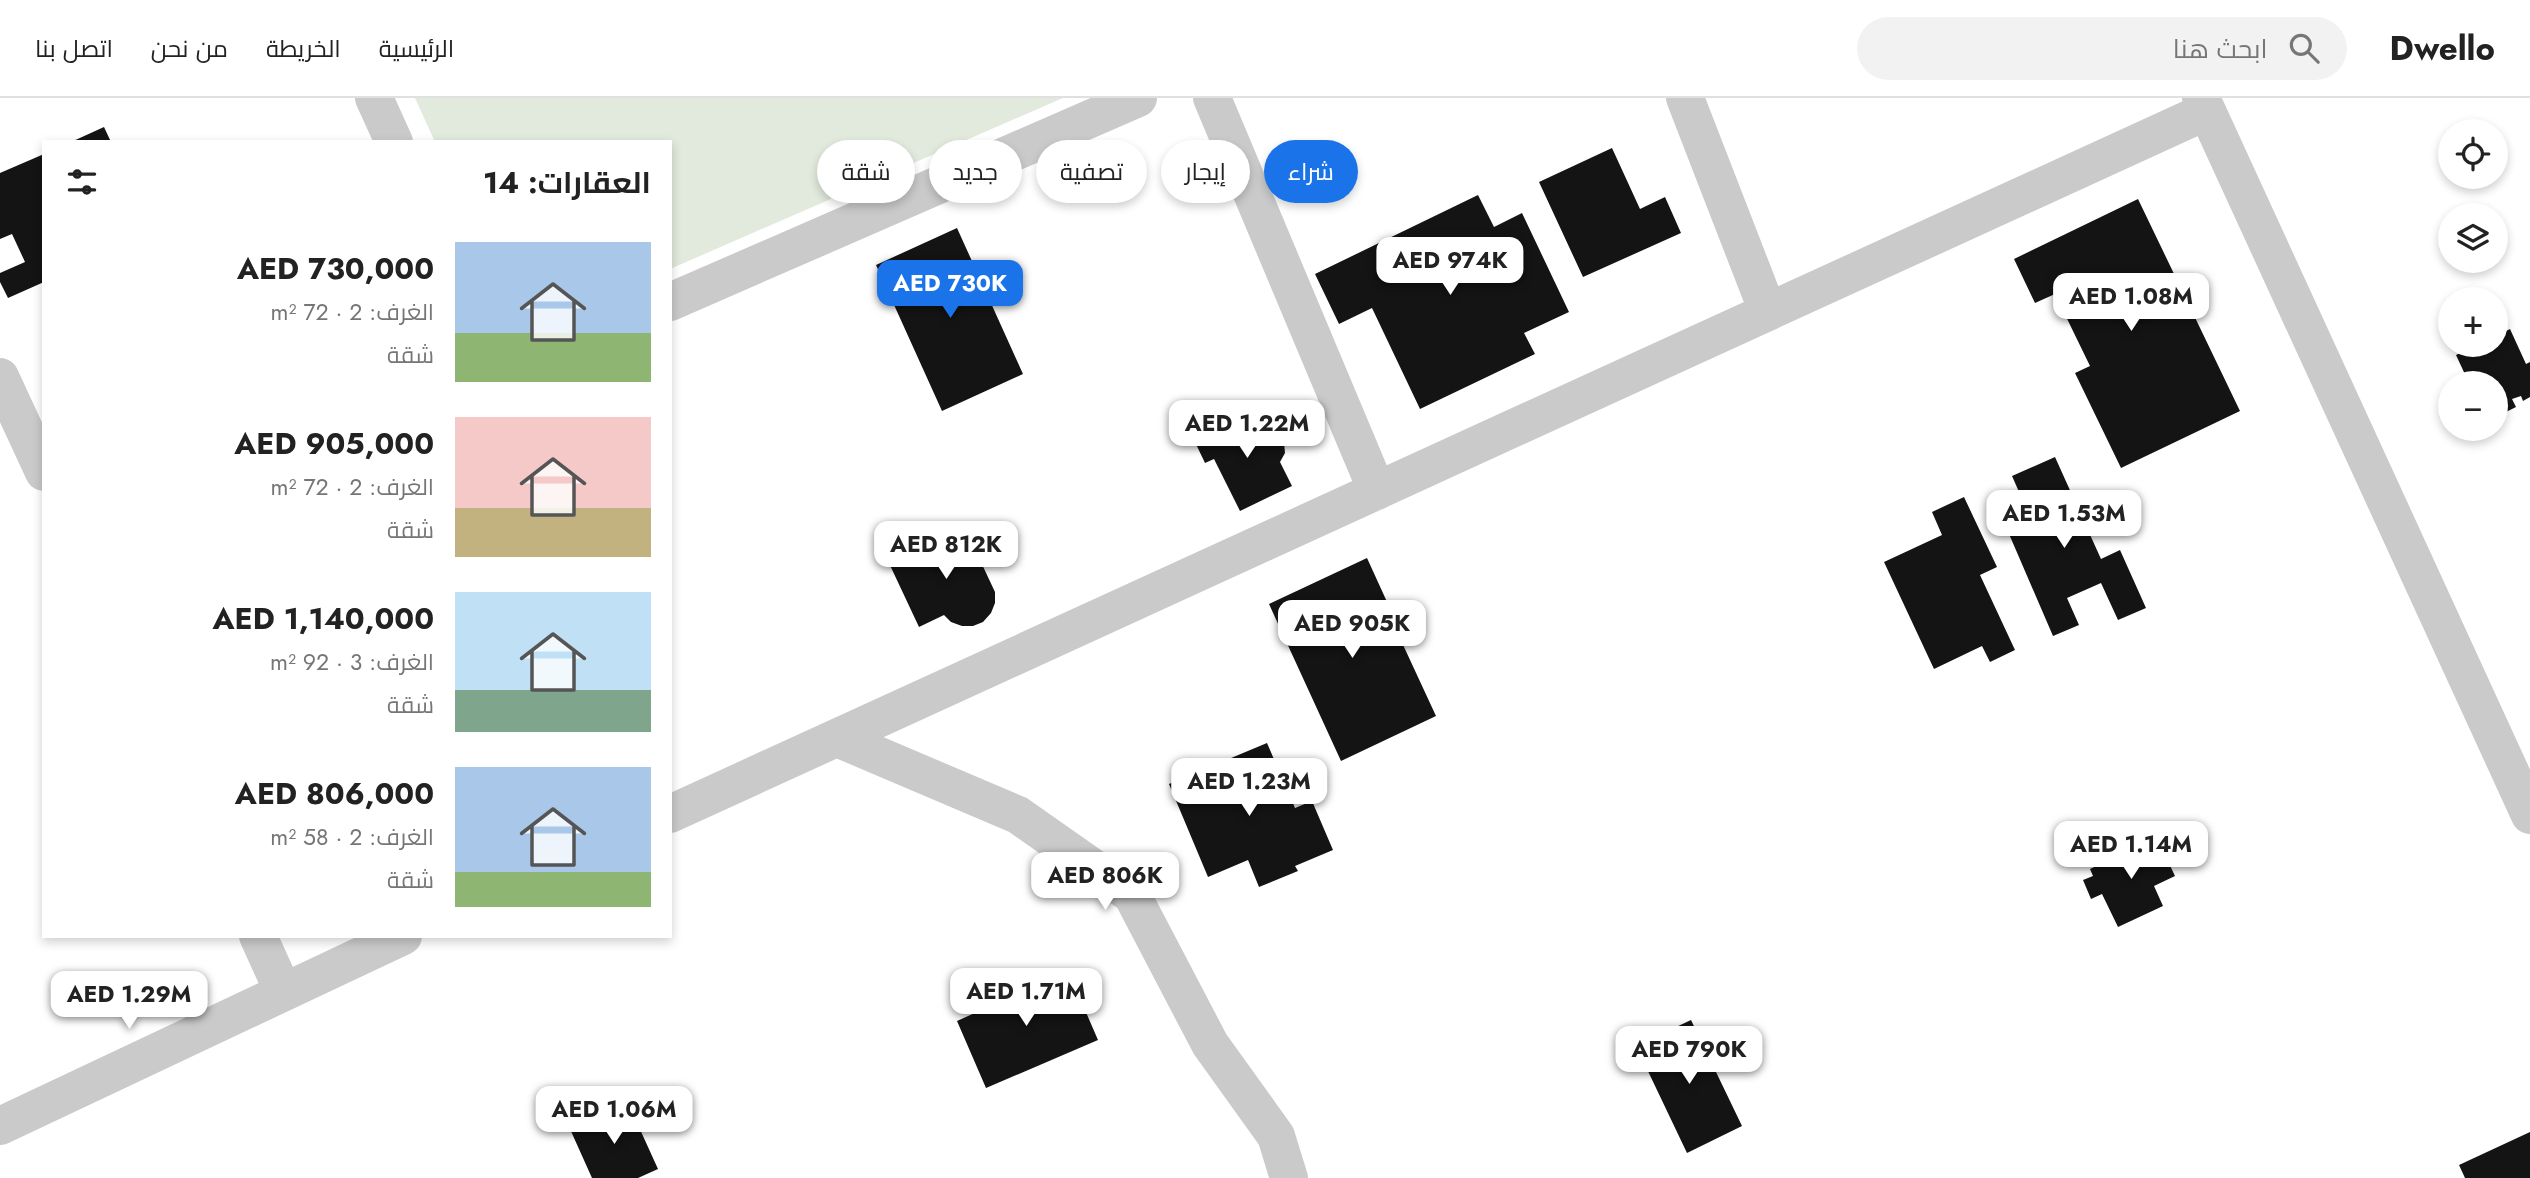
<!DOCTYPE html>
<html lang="ar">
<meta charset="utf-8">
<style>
body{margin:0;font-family:Jost,Cairo,sans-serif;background:#f2f2f2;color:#222;direction:rtl;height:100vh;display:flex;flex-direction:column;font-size:26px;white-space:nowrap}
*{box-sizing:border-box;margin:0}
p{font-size:23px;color:#767676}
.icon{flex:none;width:38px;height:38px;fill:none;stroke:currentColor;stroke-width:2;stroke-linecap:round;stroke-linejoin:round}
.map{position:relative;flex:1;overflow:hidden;direction:ltr}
.drawer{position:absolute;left:42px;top:42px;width:630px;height:798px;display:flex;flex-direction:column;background:#fff;border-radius:0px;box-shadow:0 4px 10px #0003;direction:rtl}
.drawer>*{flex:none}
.guide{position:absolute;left:693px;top:42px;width:665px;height:63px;direction:rtl;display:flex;gap:14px}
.buttons{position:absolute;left:2438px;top:21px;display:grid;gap:14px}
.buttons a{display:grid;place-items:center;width:70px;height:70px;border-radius:50%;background:#fff;box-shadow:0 4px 10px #0003;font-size:35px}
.price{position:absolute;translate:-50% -60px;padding:0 16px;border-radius:14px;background:#fff;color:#222;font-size:23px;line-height:46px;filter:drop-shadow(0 2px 4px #0008)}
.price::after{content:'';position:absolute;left:50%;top:42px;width:21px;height:16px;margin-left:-10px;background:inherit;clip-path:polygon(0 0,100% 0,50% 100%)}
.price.current{background:#1a73e8;color:#fff}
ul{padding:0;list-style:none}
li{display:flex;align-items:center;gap:21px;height:175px;padding:0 21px}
li span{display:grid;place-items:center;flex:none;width:196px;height:140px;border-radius:0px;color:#555}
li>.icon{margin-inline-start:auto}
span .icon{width:84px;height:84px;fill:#fffc;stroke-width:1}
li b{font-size:30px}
h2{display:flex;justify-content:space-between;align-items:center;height:84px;padding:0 21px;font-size:30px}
.chip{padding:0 24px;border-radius:32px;background:#fff;box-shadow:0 4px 10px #0003;font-size:24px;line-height:63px}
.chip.current{background:#1a73e8;color:#fff}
header{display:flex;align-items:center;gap:42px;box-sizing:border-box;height:98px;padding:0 35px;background:#fff;border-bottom:2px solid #e0e0e0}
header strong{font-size:33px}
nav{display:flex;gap:38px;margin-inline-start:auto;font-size:24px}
.search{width:490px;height:63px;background:#f2f2f2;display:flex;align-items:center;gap:18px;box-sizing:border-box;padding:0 24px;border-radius:38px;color:#767676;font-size:26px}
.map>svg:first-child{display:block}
.green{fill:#e1eadc}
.building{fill:#141414}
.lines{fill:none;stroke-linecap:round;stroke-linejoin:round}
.minor{stroke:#cacaca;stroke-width:38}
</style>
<header>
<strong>Dwello</strong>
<div class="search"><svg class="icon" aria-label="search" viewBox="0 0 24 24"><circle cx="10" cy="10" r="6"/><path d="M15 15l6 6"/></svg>ابحث هنا</div>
<nav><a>الرئيسية</a><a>الخريطة</a><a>من نحن</a><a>اتصل بنا</a></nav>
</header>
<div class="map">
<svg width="2530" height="1080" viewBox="0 0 2530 1080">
<rect width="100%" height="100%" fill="#fff"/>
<path class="green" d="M415 0H1063L670 171V44H435Z"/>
<path class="building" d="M104 29 111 44H71Z
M1612 50 1640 111 1665 99 1681 135 1583 179 1539 84Z
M44 56V184L8 200 0 184V175L25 164 12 136 0 141V75Z
M1478 97 1494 129 1522 115 1569 214 1524 235 1535 256 1420 311 1372 210 1339 226 1315 176Z
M2138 101 2240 313 2121 370 2075 275 2090 268 2055 196 2035 205 2014 161Z
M957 130 1023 276 942 313 876 167Z
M2510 231 2526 266 2530 264V299L2523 303 2521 298 2512 301 2516 309 2496 319V285H2469L2456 257 2477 247H2496V238Z
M1256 313 1266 335 1276 337 1284 344 1285 355 1280 364 1292 388 1240 413 1214 361 1205 365 1194 342Z
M2055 359 2101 461 2120 452 2146 510 2118 522 2101 485 2067 500 2079 527 2053 538 2003 422 2027 412 2012 378Z
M1964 399 1997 469 1980 477 2015 552 1990 564 1982 548 1934 571 1884 464 1942 437 1932 414Z
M964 428 995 494V505L991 515 983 524 973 528H962L951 524 944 517 919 529 888 463Z
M1367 460 1393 517 1377 524 1385 541 1398 536 1436 618 1341 663 1269 506Z
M1267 645 1295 710 1312 703 1333 752 1295 768 1298 773 1259 789 1248 762 1208 779 1169 686Z
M2157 740 2175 778 2154 788 2163 808 2118 829 2102 796 2091 801 2083 782 2093 778 2090 771 2114 760 2112 754 2131 745 2134 751Z
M1069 875 1098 942 986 990 957 923 997 905 991 892 1026 877 1032 891Z
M1691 922 1742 1028 1687 1055 1636 948Z
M628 1005 658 1071 638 1080H592L570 1031Z
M2530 1034V1080H2465L2459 1067Z"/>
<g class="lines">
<path class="minor" d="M374 0 394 44
M1212 0 1377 393
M1685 0 1768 214
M2201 0 2530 717
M670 204 1138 0
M0 279 44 374
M837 640 1018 717 1132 797 1210 946 1276 1038 1289 1080
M670 716 2207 13
M258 838 283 893
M0 1028 403 838"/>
</g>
</svg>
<div class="buttons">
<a><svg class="icon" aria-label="locate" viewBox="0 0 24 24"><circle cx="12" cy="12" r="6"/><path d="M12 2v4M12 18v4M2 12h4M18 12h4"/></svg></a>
<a><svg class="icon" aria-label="layers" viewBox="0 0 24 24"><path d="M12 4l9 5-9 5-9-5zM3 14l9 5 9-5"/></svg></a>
<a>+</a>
<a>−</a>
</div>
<b class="price" style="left:1450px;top:199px">AED 974K</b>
<b class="price current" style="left:950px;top:222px">AED 730K</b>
<b class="price" style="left:2131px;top:235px">AED 1.08M</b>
<b class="price" style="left:1247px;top:362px">AED 1.22M</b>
<b class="price" style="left:2064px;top:452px">AED 1.53M</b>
<b class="price" style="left:946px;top:483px">AED 812K</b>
<b class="price" style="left:1352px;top:562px">AED 905K</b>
<b class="price" style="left:1249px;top:720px">AED 1.23M</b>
<b class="price" style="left:2131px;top:783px">AED 1.14M</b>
<b class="price" style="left:1105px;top:814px">AED 806K</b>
<b class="price" style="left:1026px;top:930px">AED 1.71M</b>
<b class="price" style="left:129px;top:933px">AED 1.29M</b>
<b class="price" style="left:1689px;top:988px">AED 790K</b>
<b class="price" style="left:614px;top:1048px">AED 1.06M</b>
<div class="guide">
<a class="chip current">شراء</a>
<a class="chip">إيجار</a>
<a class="chip">تصفية</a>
<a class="chip">جديد</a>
<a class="chip">شقة</a>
</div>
<section class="drawer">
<h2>العقارات: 14<svg class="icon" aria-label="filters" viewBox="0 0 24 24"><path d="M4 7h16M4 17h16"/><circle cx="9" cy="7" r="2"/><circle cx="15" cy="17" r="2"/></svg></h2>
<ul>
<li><span style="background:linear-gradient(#a9c7e8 65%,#8fb573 0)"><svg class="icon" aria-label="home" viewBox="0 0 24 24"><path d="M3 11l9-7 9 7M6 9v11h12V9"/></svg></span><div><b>AED 730,000</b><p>الغرف: 2 · 72 m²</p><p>شقة</p></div></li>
<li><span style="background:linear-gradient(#f6c9c9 65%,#c2b280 0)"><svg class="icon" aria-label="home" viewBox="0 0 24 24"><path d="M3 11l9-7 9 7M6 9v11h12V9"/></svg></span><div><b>AED 905,000</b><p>الغرف: 2 · 72 m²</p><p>شقة</p></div></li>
<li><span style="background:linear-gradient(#bfe0f5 70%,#7fa58c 0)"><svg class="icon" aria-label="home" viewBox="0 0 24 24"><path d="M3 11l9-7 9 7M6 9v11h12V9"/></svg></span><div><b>AED 1,140,000</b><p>الغرف: 3 · 92 m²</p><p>شقة</p></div></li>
<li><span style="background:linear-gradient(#a9c7e8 75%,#8fb573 0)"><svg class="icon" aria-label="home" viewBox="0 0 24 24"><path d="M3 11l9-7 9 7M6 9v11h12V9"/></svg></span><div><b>AED 806,000</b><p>الغرف: 2 · 58 m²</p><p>شقة</p></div></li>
</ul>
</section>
</div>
